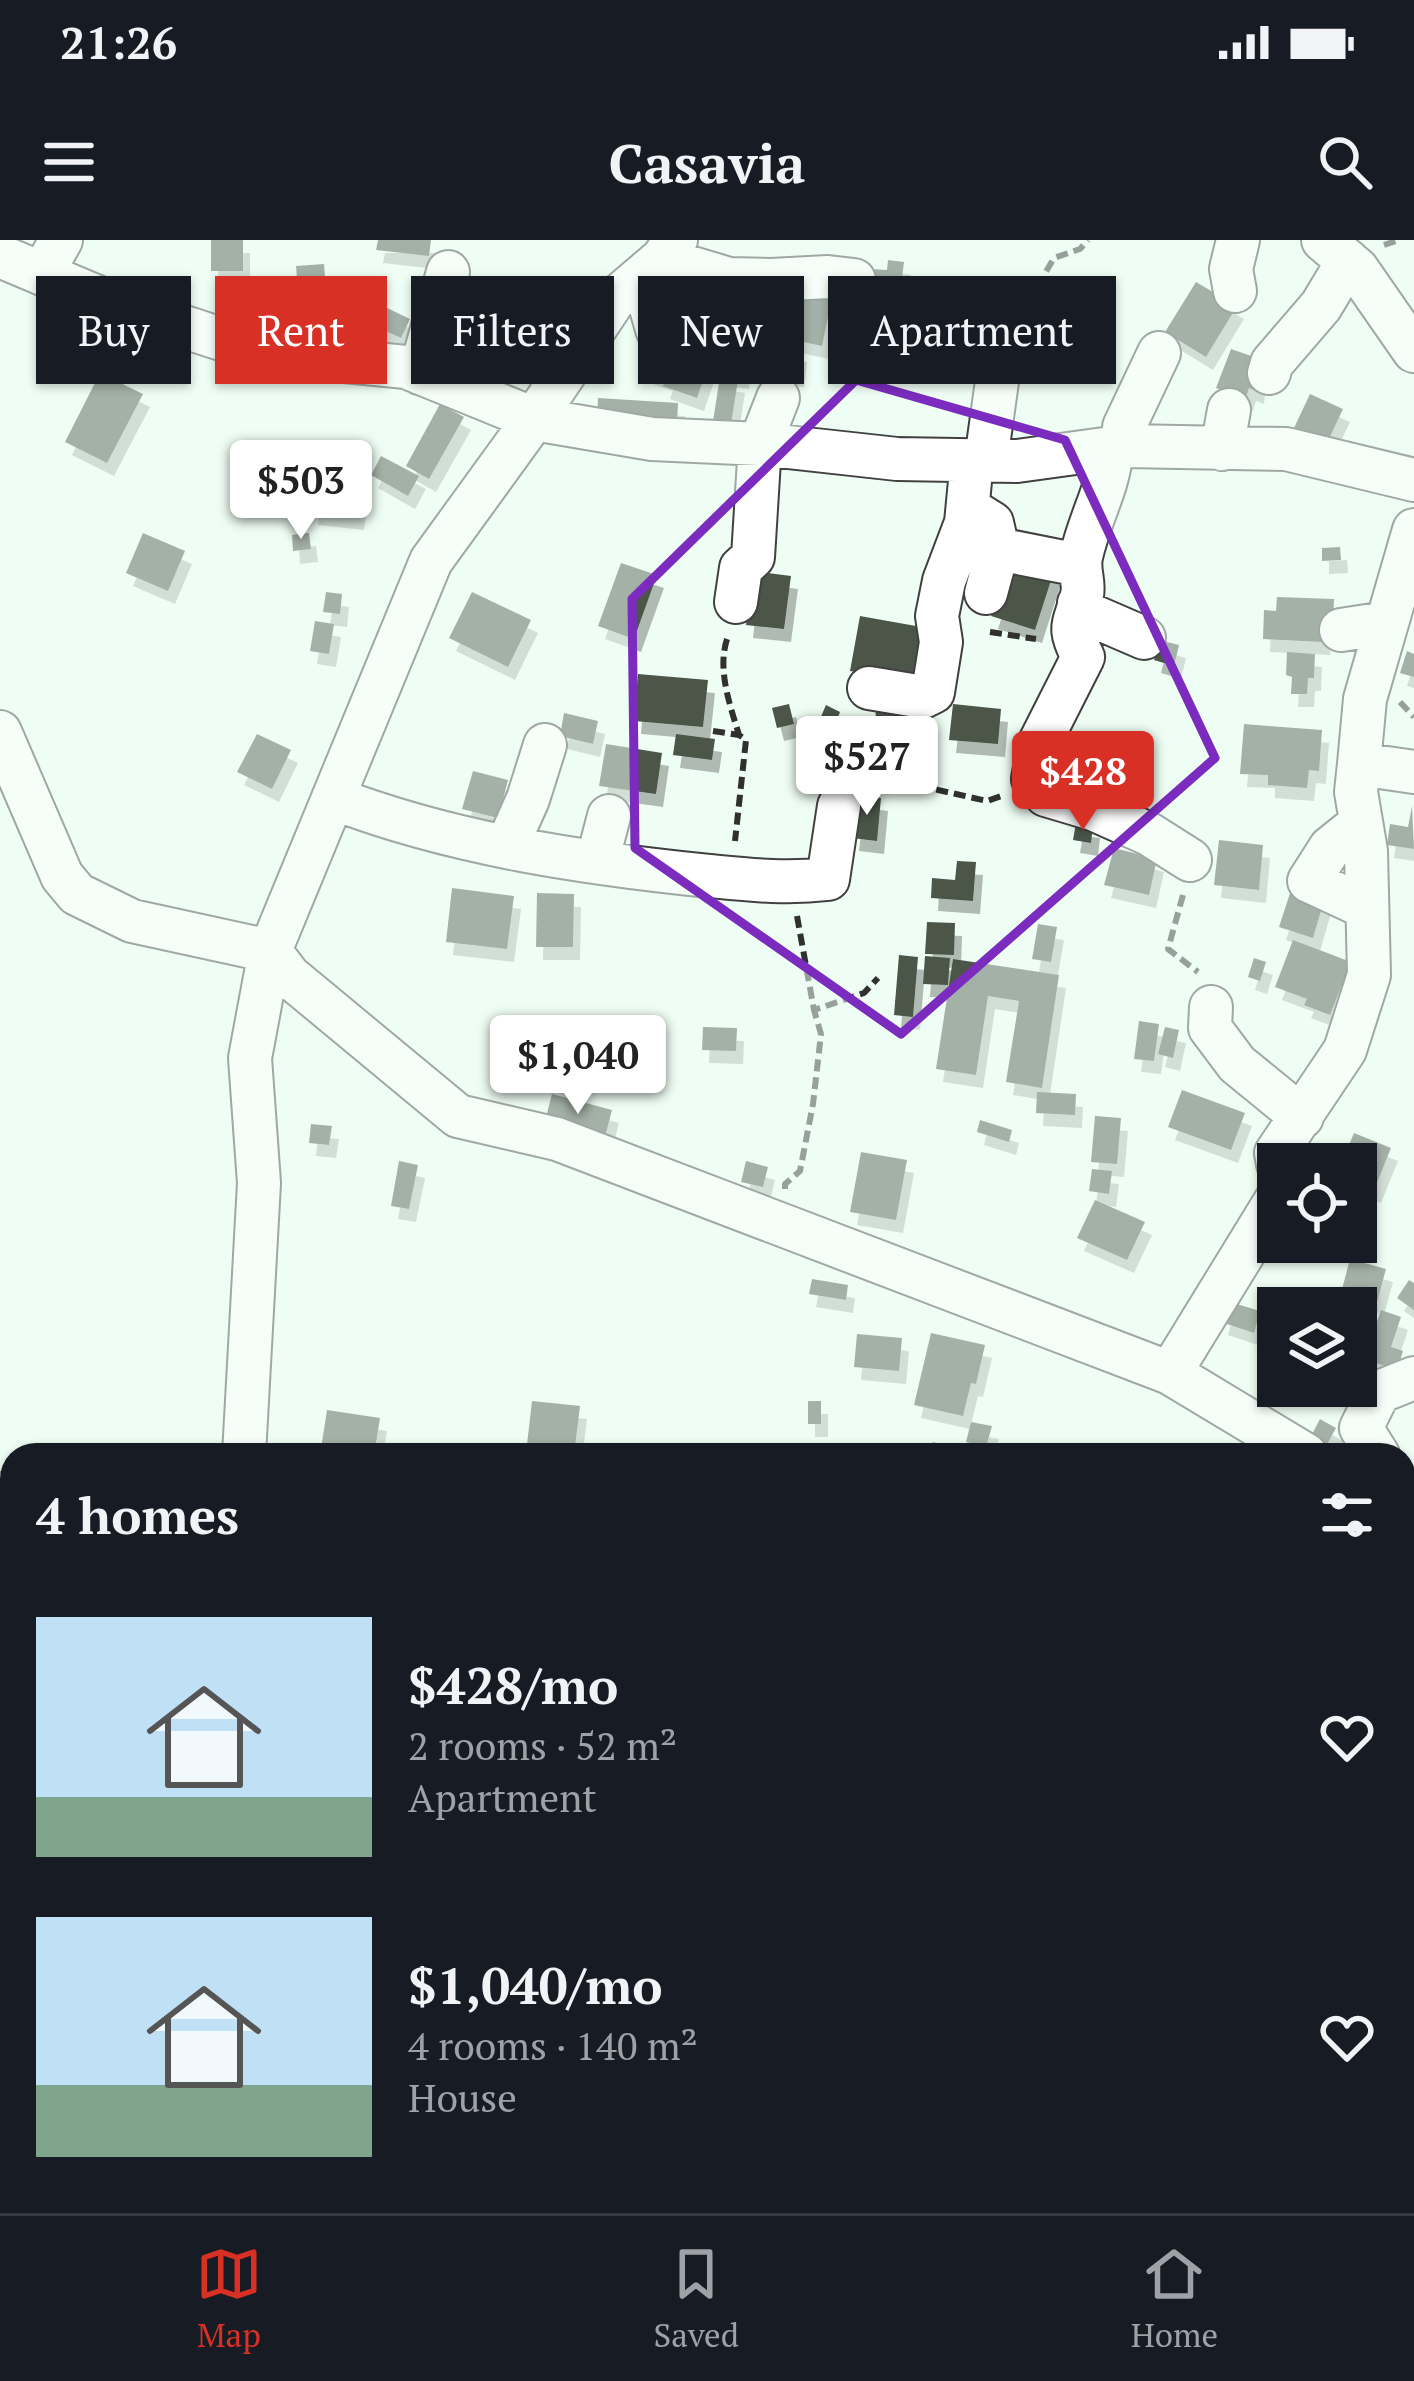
<!DOCTYPE html>
<meta charset="utf-8">
<style>
body{margin:0;font-family:"PT Serif",serif;background:#20242c;color:#f1f3f6;height:100vh;display:flex;flex-direction:column;font-size:45px;white-space:nowrap}
*{box-sizing:border-box;margin:0}
p{font-size:39px;color:#9ea1a6}
.icon{flex:none;width:66px;height:66px;fill:none;stroke:currentColor;stroke-width:2;stroke-linecap:round;stroke-linejoin:round}
.map{position:relative;flex:1;overflow:hidden}
.details{position:absolute;left:0px;top:1203px;width:1416px;height:771px;display:flex;flex-direction:column;background:#171b24;border-radius:36px 36px 0 0;box-shadow:0 3px 9px #0004}
.details>*{flex:none}
.guide{position:absolute;left:36px;top:36px;width:1344px;height:108px;display:flex;gap:24px}
.controls{position:absolute;left:1257px;top:903px;display:grid;gap:24px}
.controls a{display:grid;place-items:center;width:120px;height:120px;border-radius:0px;background:#171b24;box-shadow:0 3px 9px #0004;font-size:60px}
.price{position:absolute;translate:-50% -102px;padding:0 27px;border-radius:12px;background:#fff;color:#222;font-size:39px;line-height:78px;filter:drop-shadow(0 3px 6px #0008)}
.price::after{content:'';position:absolute;left:50%;top:72px;width:36px;height:27px;margin-left:-18px;background:inherit;clip-path:polygon(0 0,100% 0,50% 100%)}
.price.active{background:#d93025;color:#fff}
ul{padding:0;list-style:none}
li{display:flex;align-items:center;gap:36px;height:300px;padding:0 36px}
li span{display:grid;place-items:center;flex:none;width:336px;height:240px;border-radius:0px;color:#555}
li>.icon{margin-inline-start:auto}
span .icon{width:144px;height:144px;fill:#fffc;stroke-width:1}
li b{font-size:51px}
h2{display:flex;justify-content:space-between;align-items:center;height:144px;padding:0 36px;font-size:51px}
.chip{padding:0 42px;border-radius:0px;background:#171b24;box-shadow:0 3px 9px #0004;font-size:42px;line-height:108px}
.chip.active{background:#d93025;color:#fff}
.status{display:flex;justify-content:space-between;align-items:center;height:84px;padding:0 60px;background:#171b24;direction:ltr}
.status svg{height:33px;fill:currentColor}
header{display:flex;justify-content:space-between;align-items:center;height:156px;padding:0 36px;background:#171b24;font-size:54px;font-weight:800}
.menu{display:flex;justify-content:space-around;align-items:center;height:168px;border-top:3px solid #363941;background:#171b24;font-size:33px;color:#9ea1a6}
.menu a{display:grid;justify-items:center;gap:6px}
.menu .active{color:#d93025}
.map>svg:first-child{display:block}
.building{fill:#4b564a;filter:url(#shadow)}
.lines{fill:none;stroke-linecap:round;stroke-linejoin:round}
.minor-casing{stroke:#414141;stroke-width:46}
.path{stroke:#303030;stroke-width:6;stroke-dasharray:12 6;stroke-linecap:butt}
.minor{stroke:#fff;stroke-width:42}
.marked{fill:none;stroke:#7b2cbf;stroke-width:9;stroke-linejoin:round}
</style>
<div class="status"><b>21:26</b><svg viewBox="0 0 49 12"><path d="M0 12V9h3v3zM5 12V6h3v6zM10 12V3h3v9zM15 12V0h3v12zM26 1h20v11H26zM47 4h2v5h-2z"/></svg></div>
<header><svg class="icon" aria-label="menu" viewBox="0 0 24 24"><path d="M4 6h16M4 12h16M4 18h16"/></svg>Casavia<svg class="icon" aria-label="search" viewBox="0 0 24 24"><circle cx="10" cy="10" r="6"/><path d="M15 15l6 6"/></svg></header>
<div class="map">
<svg width="1414" height="1973" viewBox="0 0 1414 1973">
<defs>
<filter id="shadow"><feDropShadow dx="7" dy="13" stdDeviation="0" flood-color="#0004"/></filter>
</defs>
<rect width="100%" height="100%" fill="#effef4"/>
<path class="building" d="M211 0H243V31H211Z
M378 0H431L429 16 376 10Z
M888 20 904 22 899 61 868 52 871 29 887 30Z
M324 24 326 48 298 50 296 26Z
M229 37H285L286 84 263 85V62H230Z
M1196 42 1237 66 1206 117 1165 92Z
M787 43 833 53 822 106 776 96Z
M990 44 1027 52 1017 96 981 88Z
M502 56 514 66 503 79 491 69Z
M721 57 751 60 748 96 755 97 753 124 743 123 742 136 718 133 720 110H713L715 89 725 91 726 76 720 75Z
M385 67 410 79 401 98 375 86Z
M869 89 886 91 883 114 866 113Z
M759 104 800 109 797 134 779 132 778 141 755 139Z
M655 108 708 126 697 158 663 146 666 138 648 132Z
M1231 109 1260 119 1257 151 1249 148 1246 158 1216 148Z
M100 133 143 154 107 223 65 202Z
M720 137 738 140 731 184 713 181Z
M1310 154 1343 169 1327 203 1294 188Z
M598 158 678 163 677 184 597 180Z
M440 164 464 177 429 239 406 226Z
M381 216 419 236 408 256 371 235Z
M314 238 361 243 357 277 311 272Z
M143 293 185 311 168 351 126 333Z
M309 293 311 309 293 311 292 295Z
M1340 307 1341 320 1322 321V308Z
M1010 317 1054 331 1035 390 991 376Z
M621 323 657 335 634 399 598 386Z
M752 331 791 336 784 389 746 385Z
M326 352 342 354 340 374 323 372Z
M472 352 531 380 508 427 449 398Z
M1277 357 1334 359 1333 384H1324L1323 402 1263 399 1264 370 1276 371Z
M860 376 927 388 917 443 850 431Z
M315 381 334 384 329 414 310 411Z
M1159 400 1179 405 1174 426 1154 420Z
M1407 411 1414 414V437L1400 433Z
M1287 412 1315 414 1314 438H1308L1307 454H1291L1292 437 1286 435Z
M638 434 708 440 703 487 634 481Z
M789 464 794 484 777 488 772 468Z
M876 464 913 465 912 494 875 492Z
M953 464 1001 469 998 504 949 500Z
M826 465 840 472 835 485 820 479Z
M564 473 598 481 593 504 560 496Z
M1244 484 1322 490 1319 531 1309 530 1307 548 1268 545V535L1240 534Z
M257 494 291 510 272 549 237 532Z
M676 494 715 499 712 520 673 515Z
M606 504 662 513 656 554 599 546Z
M817 510H864L863 546H817Z
M1107 512 1140 523 1124 566 1091 554Z
M473 531 508 540 498 578 462 569Z
M857 555 881 558 877 601 852 598Z
M1412 566 1414 609 1387 605 1390 584 1408 587Z
M1076 583 1093 585 1091 603 1073 600Z
M1219 600 1263 605 1259 650 1214 645Z
M1114 608 1157 619 1149 655 1104 645Z
M957 621 976 622 973 661 931 658 932 638 955 640Z
M1292 647 1325 657 1313 698 1279 687Z
M452 648 514 656 507 709 446 702Z
M537 653 574 654 573 707H536Z
M927 682 955 683 954 715 925 714Z
M1038 684 1057 687 1051 722 1032 719Z
M1293 700 1351 722 1330 775 1304 765 1307 759 1275 747Z
M899 715 918 717 913 777 894 775Z
M925 716 950 718 948 745 923 744Z
M1254 718 1266 722 1260 741 1248 737Z
M953 719 1059 735 1042 848 1006 842 1019 761 988 756 976 835 936 829Z
M1139 781 1159 784 1154 821 1134 819Z
M703 787 737 788 736 811 702 810Z
M1165 787 1179 790 1173 818 1158 814Z
M1182 850 1245 873 1231 910 1168 887Z
M1037 852 1076 854 1075 875 1036 873Z
M552 854 612 870 604 900 544 885Z
M1095 876 1121 878 1117 924 1091 922Z
M980 880 1012 890 1009 902 977 892Z
M311 884 332 886 329 905 309 903Z
M1354 893 1391 908 1374 950 1356 943V924H1341Z
M861 912 907 920 896 980 850 972Z
M399 921 418 925 409 969 391 966Z
M746 921 768 927 763 947 741 942Z
M1092 929 1112 931 1109 954 1089 951Z
M1095 960 1145 982 1127 1020 1077 998Z
M1350 1019 1386 1029 1377 1062 1341 1053Z
M812 1039 848 1045 846 1060 809 1054Z
M1409 1040 1414 1043V1070L1397 1058Z
M1227 1061 1260 1071 1254 1093 1221 1082Z
M1381 1070 1401 1077 1391 1107 1403 1111 1397 1130 1364 1119Z
M931 1093 985 1105 976 1144 971 1143 963 1176 914 1165Z
M857 1094 902 1098 899 1131 854 1127Z
M1356 1118 1377 1126 1367 1148 1356 1143Z
M532 1161 580 1166 574 1215 526 1213Z
M808 1161H821V1184H808Z
M327 1170 380 1178 374 1215H320Z
M1320 1179 1336 1188 1324 1210 1308 1202Z
M971 1182 992 1186 986 1207 966 1202Z
M933 1202 972 1214V1215H928Z
M1413 1914H1414V1952L1404 1949Z
M582 1962H650L649 1973 581 1971Z
M1131 1962H1171L1164 1973H1146Z"/>
<g class="lines">
<g class="minor-casing">
<path id="minor" d="M1323 0 1357 29 1414 111
M0 16 114 64 264 113 406 127 534 179 652 199 760 204 897 219 1017 221 1126 206 1286 209 1414 240
M662 19 729 39 771 40 772 78
M42 34 61 0
M642 36 657 89 699 102
M771 40 828 37 854 40
M1235 51 1231 29 1238 0
M420 133 448 32
M1269 133 1272 123 1321 66 1348 21
M1126 206 1124 187 1159 113
M1112 208C1109 248 1089 279 1081 317 1078 330 1085 343 1082 355 1075 386 1066 385 1083 417L1039 504 1033 539 1046 555 1093 569 1149 594 1190 620
M1222 209 1229 170
M986 220 1000 120
M968 268 992 283 998 309 986 353
M998 309 1079 325
M736 362 741 328 753 317 760 204 778 158
M1079 363 1086 373 1144 398
M1341 390 1386 383
M869 448 923 457 933 452 941 402 937 376 944 341 966 283 972 220
M0 492 62 636 77 654 132 681 270 711 289 736 458 876 557 899 1170 1133 1306 1215
M1359 524 1414 532
M333 558C453 604 582 623 709 636 751 640 787 644 828 639L839 566
M1361 583 1330 608 1309 641 1365 667
M507 606 528 559 545 505
M597 622 609 576
M1211 767 1210 788 1237 824 1302 877
M1278 924 1276 913 1345 810 1369 735 1366 611 1356 552 1359 524 1365 459 1414 290
M1170 1133 1278 957
M244 1215 259 943 250 818 270 711 431 321 534 179 614 60 662 19 676 0
M1378 1215 1361 1188 1379 1152 1414 1138
M0 1254 12 1257
M1404 1287 1414 1271
M1404 1755 1411 1754
M161 1973 163 1962
M1279 1973 1284 1962"/>
</g>
<path class="path" d="M1384 5 1399 0
M876 70 970 88
M1029 101 1044 35 1054 18 1080 9 1088 0
M990 392 1036 399
M727 399C717 430 730 465 739 495
M1400 462 1414 477
M713 491 739 495 746 500 735 601
M918 495 901 525 898 541 987 561 1004 555
M1183 655 1168 709 1198 732
M797 676 814 770 864 753 878 738
M785 949V944L800 931 813 864 821 794 814 770
M1404 1446 1414 1445
M1404 1536 1414 1541
M0 1740 12 1733
M1404 1912 1407 1906 1414 1905
M1404 1961 1414 1969"/>
<use href="#minor" class="minor"/>
</g>
<path d="M0 0H1414V1973H0ZM856 140 1065 200 1215 518 901 794 635 608 632 359Z" fill="#effef4" fill-opacity=".55" fill-rule="evenodd"/>
<path class="marked" d="M856 140 1065 200 1215 518 901 794 635 608 632 359Z"/>
</svg>
<div class="controls">
<a><svg class="icon" aria-label="locate" viewBox="0 0 24 24"><circle cx="12" cy="12" r="6"/><path d="M12 2v4M12 18v4M2 12h4M18 12h4"/></svg></a>
<a><svg class="icon" aria-label="layers" viewBox="0 0 24 24"><path d="M12 4l9 5-9 5-9-5zM3 14l9 5 9-5"/></svg></a>
</div>
<b class="price" style="left:301px;top:302px">$503</b>
<b class="price" style="left:867px;top:578px">$527</b>
<b class="price active" style="left:1083px;top:593px">$428</b>
<b class="price" style="left:578px;top:877px">$1,040</b>
<div class="guide">
<a class="chip">Buy</a>
<a class="chip active">Rent</a>
<a class="chip">Filters</a>
<a class="chip">New</a>
<a class="chip">Apartment</a>
</div>
<section class="details">
<h2>4 homes<svg class="icon" aria-label="filters" viewBox="0 0 24 24"><path d="M4 7h16M4 17h16"/><circle cx="9" cy="7" r="2"/><circle cx="15" cy="17" r="2"/></svg></h2>
<ul>
<li><span style="background:linear-gradient(#bfe0f5 75%,#7fa58c 0)"><svg class="icon" aria-label="home" viewBox="0 0 24 24"><path d="M3 11l9-7 9 7M6 9v11h12V9"/></svg></span><div><b>$428/mo</b><p>2 rooms · 52 m²</p><p>Apartment</p></div><svg class="icon" aria-label="heart" viewBox="0 0 24 24"><path d="M12 20l-8-8c-3-5 5-10 8-4 3-6 11-1 8 4z"/></svg></li>
<li><span style="background:linear-gradient(#bfe0f5 70%,#7fa58c 0)"><svg class="icon" aria-label="home" viewBox="0 0 24 24"><path d="M3 11l9-7 9 7M6 9v11h12V9"/></svg></span><div><b>$1,040/mo</b><p>4 rooms · 140 m²</p><p>House</p></div><svg class="icon" aria-label="heart" viewBox="0 0 24 24"><path d="M12 20l-8-8c-3-5 5-10 8-4 3-6 11-1 8 4z"/></svg></li>
</ul>
</section>
</div>
<nav class="menu">
<a class="active"><svg class="icon" aria-label="map" viewBox="0 0 24 24"><path d="M3 6l6-2 6 2 6-2v14l-6 2-6-2-6 2zM9 4v14M15 6v14"/></svg>Map</a>
<a><svg class="icon" aria-label="saved" viewBox="0 0 24 24"><path d="M7 4h10v16l-5-4-5 4z"/></svg>Saved</a>
<a><svg class="icon" aria-label="home" viewBox="0 0 24 24"><path d="M3 11l9-7 9 7M6 9v11h12V9"/></svg>Home</a>
</nav>
